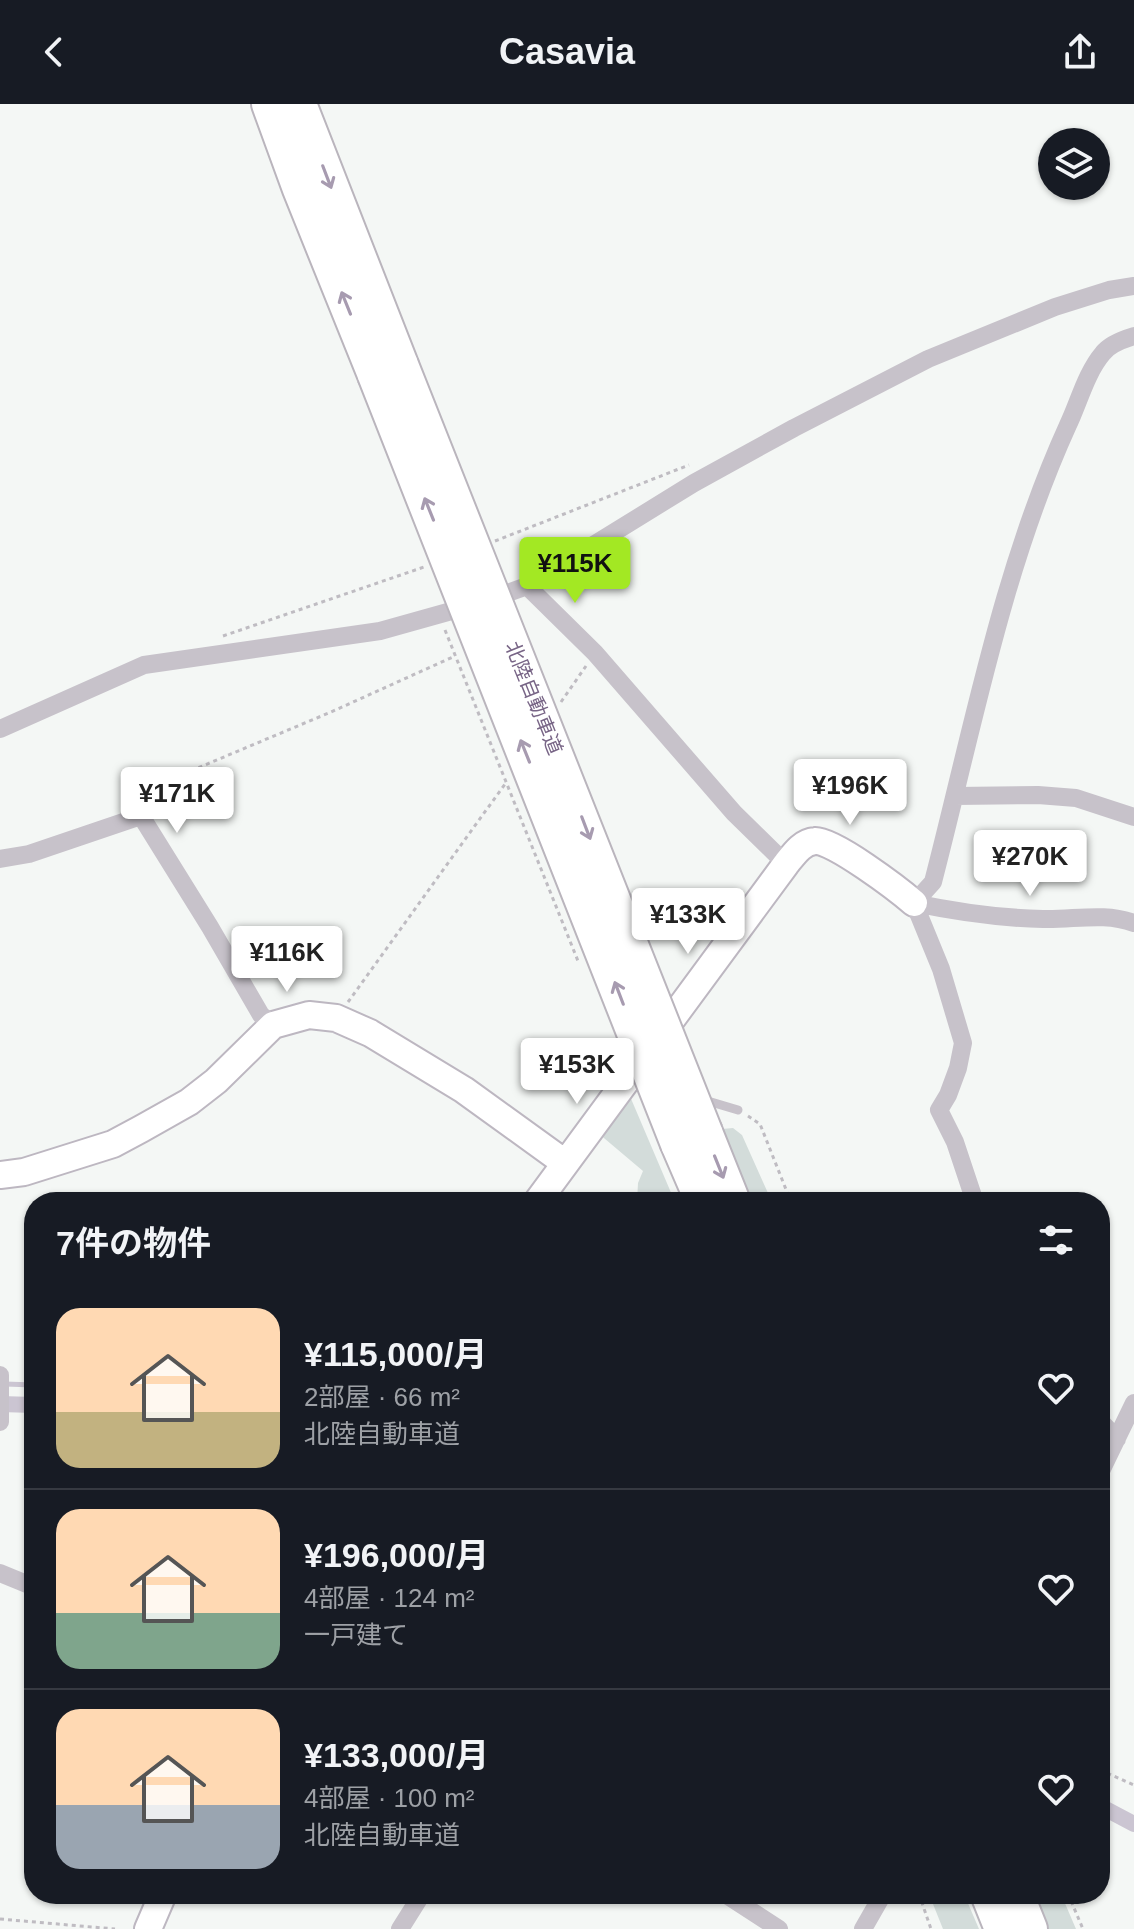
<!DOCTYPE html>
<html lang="ja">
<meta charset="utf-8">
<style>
body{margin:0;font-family:Arial,"Noto Sans JP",sans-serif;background:#20242c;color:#f1f3f6;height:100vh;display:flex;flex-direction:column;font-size:30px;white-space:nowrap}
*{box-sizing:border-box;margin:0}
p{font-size:26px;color:#9ea1a6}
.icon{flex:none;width:44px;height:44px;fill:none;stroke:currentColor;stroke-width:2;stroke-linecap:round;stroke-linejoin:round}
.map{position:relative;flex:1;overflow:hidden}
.drawer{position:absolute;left:24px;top:1088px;width:1086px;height:712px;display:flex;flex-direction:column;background:#171b24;border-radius:32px;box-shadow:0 2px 6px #0004}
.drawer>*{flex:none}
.tools{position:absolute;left:1038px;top:24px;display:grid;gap:16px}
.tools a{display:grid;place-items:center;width:72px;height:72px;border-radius:50%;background:#171b24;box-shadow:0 2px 6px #0004;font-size:40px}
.price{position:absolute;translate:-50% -68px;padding:0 18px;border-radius:8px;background:#fff;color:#222;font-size:26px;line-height:52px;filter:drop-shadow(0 2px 4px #0008)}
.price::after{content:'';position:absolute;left:50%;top:48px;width:24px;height:18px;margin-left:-12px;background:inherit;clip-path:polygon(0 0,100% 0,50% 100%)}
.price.on{background:#a3e823;color:#111}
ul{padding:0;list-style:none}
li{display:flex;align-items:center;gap:24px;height:200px;padding:0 32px}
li+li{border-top:2px solid #363941}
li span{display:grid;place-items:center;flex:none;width:224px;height:160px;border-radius:24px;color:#555}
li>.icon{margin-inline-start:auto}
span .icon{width:96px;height:96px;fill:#fffc;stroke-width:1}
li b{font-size:34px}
h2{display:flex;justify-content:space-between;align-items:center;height:96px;padding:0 32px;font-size:34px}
header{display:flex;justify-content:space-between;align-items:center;height:104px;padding:0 32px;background:#171b24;font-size:36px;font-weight:800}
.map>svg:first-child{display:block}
.green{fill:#d3dcda}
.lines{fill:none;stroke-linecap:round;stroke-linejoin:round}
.stream{stroke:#cbc5d2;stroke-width:5}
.canal{stroke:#cbc5d2;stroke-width:16}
.secondary-casing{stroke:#bdb7c1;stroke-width:30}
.highway-casing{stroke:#bab5bd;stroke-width:38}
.path{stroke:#bfbcc2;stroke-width:3;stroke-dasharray:4 4;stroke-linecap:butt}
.lane{stroke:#c7c2ca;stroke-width:9}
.street{stroke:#c7c2ca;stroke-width:18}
.secondary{stroke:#fff;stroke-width:26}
.highway{stroke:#fff;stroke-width:34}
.highway-bridge-casing{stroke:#bab5bd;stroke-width:38;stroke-linecap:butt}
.highway-bridge{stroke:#fff;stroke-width:34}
.oneway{stroke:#a79bb0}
.labels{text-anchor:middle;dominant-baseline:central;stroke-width:8;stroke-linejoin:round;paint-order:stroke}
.street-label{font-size:20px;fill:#786586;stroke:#fff}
</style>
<header><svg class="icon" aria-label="back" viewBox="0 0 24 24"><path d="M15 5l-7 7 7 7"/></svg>Casavia<svg class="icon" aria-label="share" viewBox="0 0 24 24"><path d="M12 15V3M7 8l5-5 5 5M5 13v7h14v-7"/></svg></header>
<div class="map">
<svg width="1134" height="1825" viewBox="0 0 1134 1825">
<rect width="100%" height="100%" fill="#f4f7f5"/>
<path class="green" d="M629 990 675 1098H637L638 1079 643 1067 598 1029Z
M733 1024 742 1031 772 1098H746L722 1025Z
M929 1790H964L979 1825H943Z
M1033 1790H1061L1076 1825H1049Z"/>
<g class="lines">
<path class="stream" d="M5 1280 34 1281"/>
<path class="canal" d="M0 1300 34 1301
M1100 1702 1134 1720"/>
<g class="secondary-casing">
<path id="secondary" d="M0 1071 24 1068 113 1040 141 1025 189 998 216 977 273 921 309 911 336 914 370 929 464 986 565 1059
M537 1098 786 760C794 750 802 738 815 737 832 735 899 786 914 799
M148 1825 163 1790"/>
</g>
<g class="highway-casing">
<path id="highway" d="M269 0 300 85 375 271
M299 0 401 261
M705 1028 733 1098
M678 1040 703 1098
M988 1790 1002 1825
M1016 1790 1030 1825"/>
</g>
<path class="path" d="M495 437 689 361
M445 526 578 857
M223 532 424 463
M561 598 586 562
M134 698 131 692 331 608 455 552
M348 898 505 680
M748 1012 760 1020 791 1098
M1100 1666 1134 1681
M919 1790 931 1825
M1068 1790 1083 1825
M0 1815 115 1825"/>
<path class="lane" d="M701 995 738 1006"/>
<path class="street" d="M527 482 595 549 734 709 786 760
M0 625 144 561 380 527 480 499 527 482 694 379 794 324 928 255 1055 203 1109 186 1134 182
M955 692 1038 691 1076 694 1134 713
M0 755 29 750 141 712 210 823 261 911 273 921
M914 799 933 778C973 624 1002 466 1068 321 1079 298 1086 269 1103 249 1109 241 1124 235 1134 232
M914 799 941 865 963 939 958 964 948 991 939 1006 955 1038 975 1098
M914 799C957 808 999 814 1043 815 1074 816 1104 808 1134 819
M0 1271V1318
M1100 1317 1117 1335
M1100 1369 1134 1299
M0 1469 34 1483
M725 1790 779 1825
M400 1825 422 1790
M863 1825 883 1790"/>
<use href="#secondary" class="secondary"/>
<use href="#highway" class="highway"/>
<g class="highway-bridge-casing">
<path id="highway-bridge" d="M401 261 705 1028
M375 271 678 1040"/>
</g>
<use href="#highway-bridge" class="highway-bridge"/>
</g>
<defs><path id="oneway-shaft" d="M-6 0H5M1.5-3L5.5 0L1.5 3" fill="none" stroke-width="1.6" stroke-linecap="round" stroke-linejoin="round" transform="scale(2)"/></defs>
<g class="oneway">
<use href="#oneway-shaft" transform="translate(327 73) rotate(69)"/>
<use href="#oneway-shaft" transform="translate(346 199) rotate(-112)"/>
<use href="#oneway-shaft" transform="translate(429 405) rotate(-112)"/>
<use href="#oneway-shaft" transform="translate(525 647) rotate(-112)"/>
<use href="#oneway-shaft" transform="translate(586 724) rotate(69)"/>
<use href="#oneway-shaft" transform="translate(619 889) rotate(-111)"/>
<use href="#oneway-shaft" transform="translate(719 1063) rotate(68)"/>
</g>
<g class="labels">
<g class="street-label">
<text transform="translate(534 594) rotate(68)">北陸自動車道</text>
</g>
</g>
</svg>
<div class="tools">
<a><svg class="icon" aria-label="layers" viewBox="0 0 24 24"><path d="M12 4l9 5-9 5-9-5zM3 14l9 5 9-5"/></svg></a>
</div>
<b class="price on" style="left:575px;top:501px">¥115K</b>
<b class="price" style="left:850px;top:723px">¥196K</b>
<b class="price" style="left:177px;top:731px">¥171K</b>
<b class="price" style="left:1030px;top:794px">¥270K</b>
<b class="price" style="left:688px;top:852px">¥133K</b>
<b class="price" style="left:287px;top:890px">¥116K</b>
<b class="price" style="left:577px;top:1002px">¥153K</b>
<section class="drawer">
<h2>7件の物件<svg class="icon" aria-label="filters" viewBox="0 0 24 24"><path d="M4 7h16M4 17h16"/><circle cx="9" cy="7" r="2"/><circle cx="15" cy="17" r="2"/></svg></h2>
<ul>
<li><span style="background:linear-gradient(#ffd9b3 65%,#c2b280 0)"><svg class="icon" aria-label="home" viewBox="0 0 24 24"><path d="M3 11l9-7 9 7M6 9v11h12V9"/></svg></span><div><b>¥115,000/月</b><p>2部屋 · 66 m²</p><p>北陸自動車道</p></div><svg class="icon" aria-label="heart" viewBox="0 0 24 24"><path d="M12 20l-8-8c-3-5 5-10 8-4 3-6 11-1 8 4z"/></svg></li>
<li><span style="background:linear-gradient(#ffd9b3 65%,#7fa58c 0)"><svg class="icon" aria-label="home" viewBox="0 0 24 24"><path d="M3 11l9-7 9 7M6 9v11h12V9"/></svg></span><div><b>¥196,000/月</b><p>4部屋 · 124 m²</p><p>一戸建て</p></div><svg class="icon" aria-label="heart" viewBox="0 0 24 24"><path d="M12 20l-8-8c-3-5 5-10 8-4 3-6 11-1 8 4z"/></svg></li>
<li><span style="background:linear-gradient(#ffd9b3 60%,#9aa5b1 0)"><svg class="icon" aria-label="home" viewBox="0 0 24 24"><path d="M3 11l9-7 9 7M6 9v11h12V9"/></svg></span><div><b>¥133,000/月</b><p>4部屋 · 100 m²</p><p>北陸自動車道</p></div><svg class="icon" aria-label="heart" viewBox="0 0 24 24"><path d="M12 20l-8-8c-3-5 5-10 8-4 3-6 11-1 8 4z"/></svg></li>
</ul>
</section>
</div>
